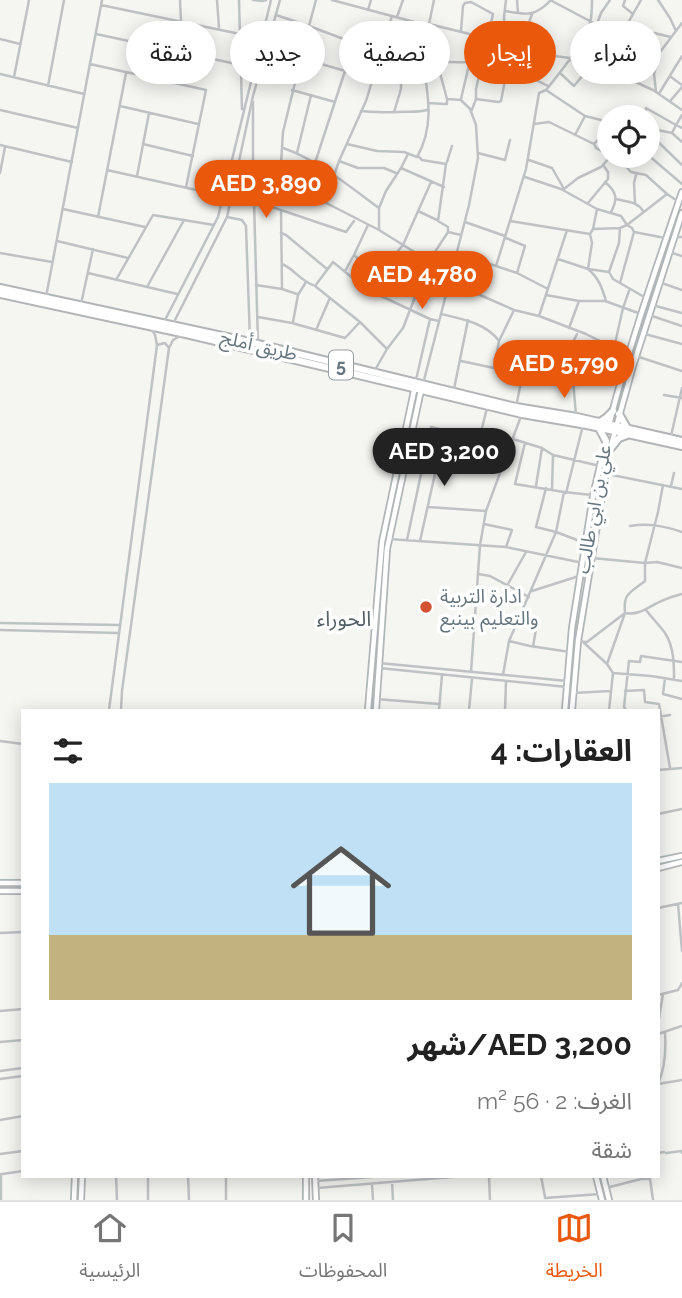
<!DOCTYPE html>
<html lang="ar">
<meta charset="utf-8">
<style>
body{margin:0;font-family:Raleway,"Noto Sans Arabic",sans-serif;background:#f2f2f2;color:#222;direction:rtl;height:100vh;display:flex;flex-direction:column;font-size:26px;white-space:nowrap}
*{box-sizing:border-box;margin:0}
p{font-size:23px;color:#767676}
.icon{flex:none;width:38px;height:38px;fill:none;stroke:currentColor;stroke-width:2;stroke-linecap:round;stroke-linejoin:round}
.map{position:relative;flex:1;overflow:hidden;direction:ltr}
.drawer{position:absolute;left:21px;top:709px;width:639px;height:469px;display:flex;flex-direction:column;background:#fff;border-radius:0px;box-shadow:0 4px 18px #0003;direction:rtl}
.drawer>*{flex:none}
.guide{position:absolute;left:21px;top:21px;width:640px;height:63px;direction:rtl;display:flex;gap:14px}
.controls{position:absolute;left:597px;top:105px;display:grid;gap:14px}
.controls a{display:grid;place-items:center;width:63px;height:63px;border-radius:50%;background:#fff;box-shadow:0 4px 18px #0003;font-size:35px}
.price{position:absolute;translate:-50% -60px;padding:0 16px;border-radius:24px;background:#ea580c;color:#fff;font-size:23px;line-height:46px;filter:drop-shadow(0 2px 4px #0008)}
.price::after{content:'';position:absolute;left:50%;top:42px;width:21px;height:16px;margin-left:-10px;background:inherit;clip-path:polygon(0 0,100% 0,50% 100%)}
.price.selected{background:#222;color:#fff}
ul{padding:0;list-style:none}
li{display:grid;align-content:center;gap:14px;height:371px;padding:0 28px}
li span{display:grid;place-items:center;height:217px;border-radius:0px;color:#555}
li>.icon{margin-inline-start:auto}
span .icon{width:126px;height:126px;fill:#fffc;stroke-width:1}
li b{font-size:30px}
h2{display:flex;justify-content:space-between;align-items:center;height:84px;padding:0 28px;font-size:30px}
.pill{padding:0 24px;border-radius:32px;background:#fff;box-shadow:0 4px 18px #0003;font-size:24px;line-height:63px}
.pill.selected{background:#ea580c;color:#fff}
.tabs{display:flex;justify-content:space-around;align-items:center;height:98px;border-top:2px solid #e0e0e0;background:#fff;font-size:19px;color:#767676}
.tabs a{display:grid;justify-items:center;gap:4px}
.tabs .selected{color:#ea580c}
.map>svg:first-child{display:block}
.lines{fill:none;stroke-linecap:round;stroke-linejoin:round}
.secondary-casing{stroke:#b1b6b9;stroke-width:8}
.highway-casing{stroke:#b1b5b7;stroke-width:10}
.street{stroke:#bec2c5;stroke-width:2.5}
.secondary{stroke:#fff;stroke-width:4.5}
.highway{stroke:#fff;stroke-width:6}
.poi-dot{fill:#d35233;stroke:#fff;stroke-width:2.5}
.labels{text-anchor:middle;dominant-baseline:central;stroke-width:7;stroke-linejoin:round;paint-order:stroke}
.shield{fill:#fff;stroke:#949fa6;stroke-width:2}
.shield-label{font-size:18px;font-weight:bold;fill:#667680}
.street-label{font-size:19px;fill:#667680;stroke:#fff}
.poi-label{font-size:19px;fill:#667680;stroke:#fff;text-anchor:start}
.neighbourhood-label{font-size:21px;fill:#545f66;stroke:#fff}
</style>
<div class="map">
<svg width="682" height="1200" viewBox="0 0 682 1200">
<rect width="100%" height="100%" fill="#f5f5f2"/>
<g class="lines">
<g class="secondary-casing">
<path id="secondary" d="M609 425C629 346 656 269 682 192
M368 710 382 542 415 386
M376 710 387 549 421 390
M565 710 572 628 593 496 606 440
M572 710 578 641 609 453 633 366 682 213
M658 861 682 856
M658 868 682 862
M0 883H23
M0 891H23
M306 1176V1200
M315 1176 316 1200
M596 1176 602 1200
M603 1176 609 1200
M74 1200 75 1176
M81 1200 82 1176"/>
</g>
<g class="highway-casing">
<path id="highway" d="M0 288 250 342 516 407 577 417 682 441
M0 294 186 334 522 414 587 425 682 446
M619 414 627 428
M600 422 606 418 613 411
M599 428 606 441
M611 448 619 438 627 435"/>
</g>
<path class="street" d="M180 0 181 21
M217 0 219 28
M239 0 242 109
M253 0 262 1 266 0
M332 0 418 23 429 24 435 54 447 99 461 100 470 109 476 125 478 158 469 205 423 384
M434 0 429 24 486 38
M517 0 518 13
M550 0 620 37 642 58 654 74 656 92 682 110
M592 0C592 7 592 16 590 23 580 48 563 69 546 90L585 116 609 122
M625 0 623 6 633 14
M658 0 670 18 676 31
M101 5 240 34
M368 10 371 0
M505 11C527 15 535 17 551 0
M276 15 309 26 381 53
M397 17 403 0
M597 24 601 13 610 0
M309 26 316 0
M461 31 463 6 465 3 471 2 493 14 476 89V99L471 112
M505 31H526L536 37 547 55 570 58
M654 33 671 37
M96 34 241 65
M620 37 641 0
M0 39 20 44
M266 48 373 79
M506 51 504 17 506 0
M486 52 524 51
M495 53 492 75 507 77 532 78 548 86
M570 60 588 69 625 77 655 91
M424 63C439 60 454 63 470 62
M90 64 206 90 186 187
M560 73 574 86 588 69
M0 74 84 94
M654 74 660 52 682 23
M14 77 29 0
M426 77 440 75
M671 77 682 85
M526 78 525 42 526 31 532 14
M48 86 64 0
M292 90 335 102
M660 92 682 56
M461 99 476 35
M476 99 498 102 501 101 508 65 511 60V52
M671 100 682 87
M253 102V166L258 344
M428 103 445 104H447V99
M120 106 198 124
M0 110 78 128
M361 111C374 112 385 113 397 112 408 111 417 113 427 110
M394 112 401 89V42L407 20
M682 115 676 125 682 128
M645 117 646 108 676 125 672 133
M534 124 549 122 594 144 596 148 609 155
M648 128 672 133 682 142
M648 132 682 165
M575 135 585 116
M143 144 193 156
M347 144 377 151 404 152 417 157C436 124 427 90 422 56 420 45 419 34 418 23
M594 144 604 133 609 134
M0 145 72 162
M283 148C318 160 349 186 379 208V230
M297 153 311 95
M478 153 505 160 510 140
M408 154 401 168 444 187
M648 155 682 184
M418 156 422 160 446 164 438 221 448 227V232
M616 156 631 172 646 175 667 194 679 202
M529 160 552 168 564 189
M339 161 358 168H384L396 173
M447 162 452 146
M315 163 345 71
M254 166 379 230 429 261
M107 170 223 196
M0 173 5 147
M137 176 149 113
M334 176 339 161 366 101 392 16
M525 177 561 189 597 209 621 216 627 225 667 194
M280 179 283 132 301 58
M605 182C617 192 618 199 611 212
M564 189 578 178 601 167 611 156
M616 199C627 202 637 201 643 211
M254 201 346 232 354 221
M588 203 608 179V172L603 165
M635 203 634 183 636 175
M379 208 386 191 401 168
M63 209 145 227
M281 210 282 289
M418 211 437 220
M98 217 126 73
M227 217 242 220 246 226 250 340
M510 221 590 234 593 229 620 228 627 225 632 228 634 232 665 238
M465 222 505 236
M593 229 597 209
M281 233 286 235 327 269
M590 234 592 243 588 269C599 278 602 288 606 301
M674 237H682
M506 238 525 246 517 273
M57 241 128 258
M669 252 682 256
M0 253 52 262
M457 253 517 273 548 289
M354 255 366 266 374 277
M558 259 588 269 609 272 613 279 646 298
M282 264C294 269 301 281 313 285
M496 266 526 169 539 93 546 90
M345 271 354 255 368 225
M609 272 619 243 620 228
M88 273 177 294
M397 277 420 284
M116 280 153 215 214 225
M659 282 682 290
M620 283 634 232
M256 285 282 289 297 294
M448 286 480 295 514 310 539 316 586 334 628 355
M147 287 184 220
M366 289 403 245 431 182
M546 295 579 301H605L641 314
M46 297 102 0
M81 304 93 249
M652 305 682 313
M441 314C462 319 486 323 499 341L494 368
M649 315 682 326
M539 316 567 230
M258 317 292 323 345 338 360 322
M164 322 218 217 271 0
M293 322 298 295 306 282
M173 324 227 217 253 96 280 0
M569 328 579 301
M316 330 329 300
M645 334 682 344
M499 341 514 310
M157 345 165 343 169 348
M539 348C544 351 550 355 555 356 565 360 575 360 580 371
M614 348 623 308 629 291
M387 349 360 322 315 286 333 262 366 289 430 319 439 321
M636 356 682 371
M565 358 577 334
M461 361 494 368 522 377
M375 370 387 349 403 328 429 261 448 232 461 235
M416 380 430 319
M573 380 576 415
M454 389 468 320
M664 395 682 398
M516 407 522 377 530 369 552 373 573 380 579 372H603L622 376
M480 436 487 408
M671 436 682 388
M513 439 542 448 553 455 600 466
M525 443 515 484 564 492 592 495
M607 474 682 489
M536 486 542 448
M671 486 674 473
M546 488 536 527 556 532 585 543
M552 490 553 455
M566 493 583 425
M428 507 486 511
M484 524 512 530 506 547
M630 526C649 523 664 526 682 532
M389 539 506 547 583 563
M407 540 431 427 499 443
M420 541 445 429
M592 558 645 563 657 562 682 568
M478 574 490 576 529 597
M508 584 526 552
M532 591 579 576
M646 610C652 618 660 626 665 633 674 647 674 664 674 679
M518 622 536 629 533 647
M0 623 119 625
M0 630 118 633
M509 641 530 646 570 652
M578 641 587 642 625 613C623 593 630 593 645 581V563L658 512 663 485
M582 641 607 664
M379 663 567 681
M379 668 567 687
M471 672 480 545 486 511 521 416
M613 673 651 676 682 681
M503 675 509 641 556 532 564 492
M665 678 663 694 682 699
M625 691 644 690 645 702 659 704 670 768
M573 693 611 691
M376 699 439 704
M109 710 157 345 155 335 151 328
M121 710 122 691 169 348 173 340 182 335
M439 710 442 675
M469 710 472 679
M505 710 506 682
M609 710 613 673 607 664 625 613C641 616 650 605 664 600 670 597 676 596 682 594
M626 710 624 707 629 661 640 662 641 656 682 662
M658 717 670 715
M0 741 23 744
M658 770 682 768
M658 814 682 809
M678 904 682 951
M658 908 682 903
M0 933 23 932
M658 995 678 990 682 983
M22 1009 23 999
M0 1011 23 1009
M658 1024 663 994
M658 1034 682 1026
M0 1042 23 1040
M0 1071 23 1068
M0 1079 23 1076
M658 1084C665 1069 666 1049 665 1033
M658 1084 682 1080
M0 1120 23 1116
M658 1153 664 1152
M666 1153 682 1151V1153
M0 1154 23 1151
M1 1174V1200
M2 1174 23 1171
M116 1176 117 1200
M148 1176V1200
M188 1176 189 1200
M226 1176V1200
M489 1176 490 1200
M541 1176 545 1197
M316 1181 386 1176
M392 1182 393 1200
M372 1184 373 1200
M317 1188 464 1176
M606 1188 641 1179H650L653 1200
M545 1198 600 1194"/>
<use href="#secondary" class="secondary"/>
<use href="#highway" class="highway"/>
</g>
<circle class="poi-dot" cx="426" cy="607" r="7"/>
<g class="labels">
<rect class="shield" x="329" y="350.5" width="24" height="29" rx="5"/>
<g class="shield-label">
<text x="341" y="365">5</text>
</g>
<g class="street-label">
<text transform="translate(259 345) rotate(13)">طريق أملج</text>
<text transform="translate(593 509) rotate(-80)">علي بن ابي طالب</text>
</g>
<g class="poi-label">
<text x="440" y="596">ادارة التربية<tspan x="440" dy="22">والتعليم بينبع</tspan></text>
</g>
<g class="neighbourhood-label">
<text x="344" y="618">الحوراء</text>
</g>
</g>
</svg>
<div class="controls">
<a><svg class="icon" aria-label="locate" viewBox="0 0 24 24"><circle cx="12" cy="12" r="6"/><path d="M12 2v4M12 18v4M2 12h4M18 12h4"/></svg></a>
</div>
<b class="price" style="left:266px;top:220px">AED 3,890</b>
<b class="price" style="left:422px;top:311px">AED 4,780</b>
<b class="price" style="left:564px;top:400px">AED 5,790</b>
<b class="price selected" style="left:444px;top:488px">AED 3,200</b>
<div class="guide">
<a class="pill">شراء</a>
<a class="pill selected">إيجار</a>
<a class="pill">تصفية</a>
<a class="pill">جديد</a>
<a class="pill">شقة</a>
</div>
<section class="drawer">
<h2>العقارات: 4<svg class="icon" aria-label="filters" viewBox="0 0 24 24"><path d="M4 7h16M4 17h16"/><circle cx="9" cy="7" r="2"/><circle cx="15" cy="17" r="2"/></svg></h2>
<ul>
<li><span style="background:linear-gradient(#bfe0f5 70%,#c2b280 0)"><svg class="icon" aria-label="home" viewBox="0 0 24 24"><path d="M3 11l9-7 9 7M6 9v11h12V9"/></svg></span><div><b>AED 3,200/شهر</b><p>الغرف: 2 · 56 m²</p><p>شقة</p></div></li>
</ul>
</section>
</div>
<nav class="tabs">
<a class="selected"><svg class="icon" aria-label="map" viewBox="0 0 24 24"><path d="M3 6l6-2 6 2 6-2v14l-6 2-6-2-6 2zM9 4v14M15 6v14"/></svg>الخريطة</a>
<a><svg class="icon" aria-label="saved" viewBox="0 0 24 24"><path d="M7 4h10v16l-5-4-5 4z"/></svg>المحفوظات</a>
<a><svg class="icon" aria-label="home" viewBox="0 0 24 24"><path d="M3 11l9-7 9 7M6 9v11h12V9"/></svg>الرئيسية</a>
</nav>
